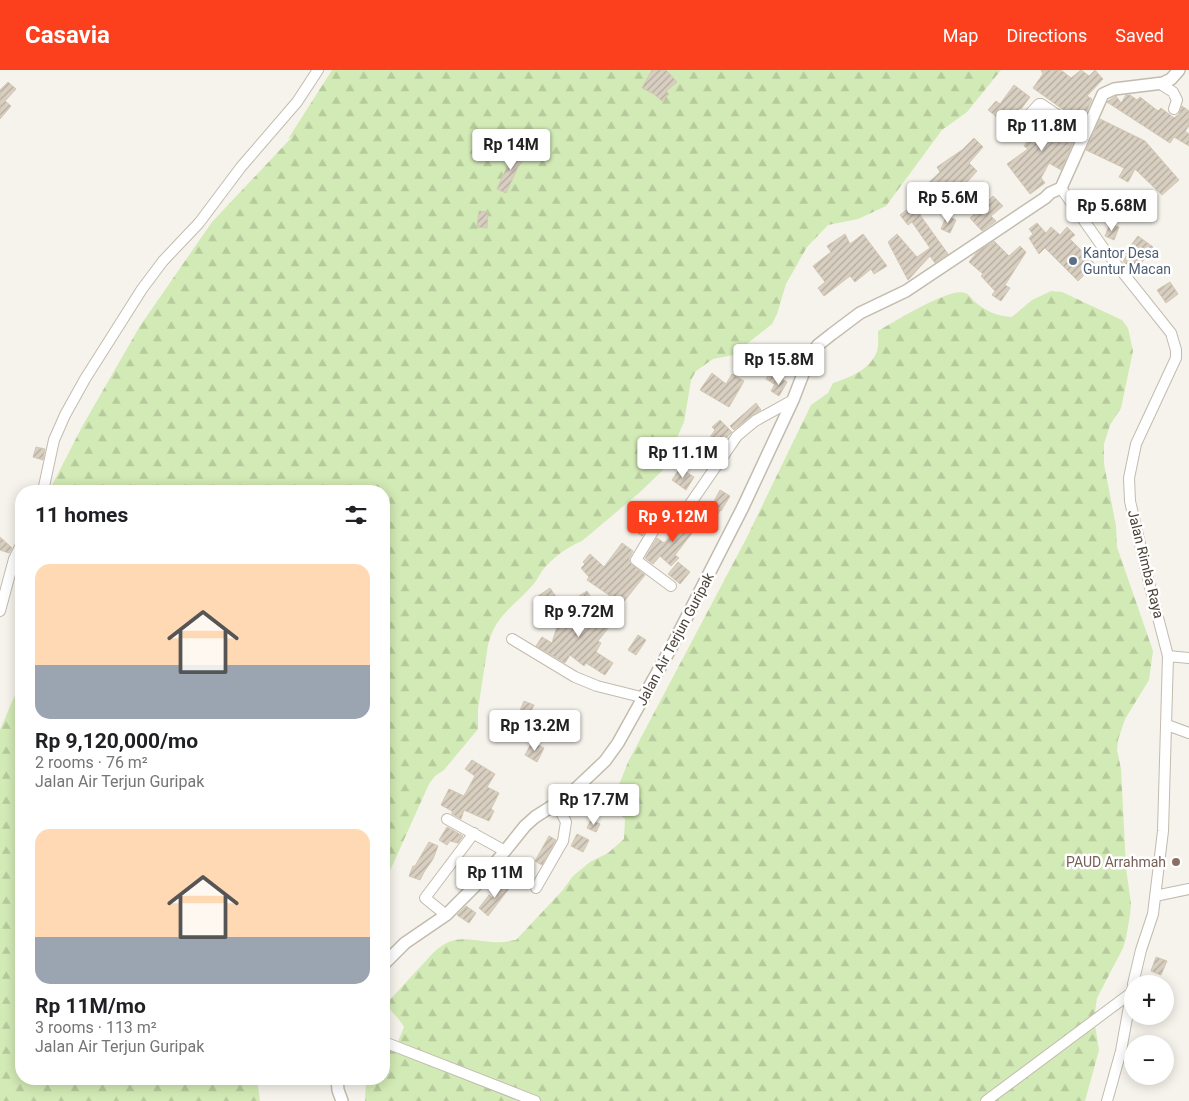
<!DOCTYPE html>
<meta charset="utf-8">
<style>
body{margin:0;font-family:Roboto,sans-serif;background:#f6f6f6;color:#202124;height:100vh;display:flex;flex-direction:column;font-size:19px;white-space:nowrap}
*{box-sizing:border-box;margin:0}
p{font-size:16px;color:#757577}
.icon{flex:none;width:28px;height:28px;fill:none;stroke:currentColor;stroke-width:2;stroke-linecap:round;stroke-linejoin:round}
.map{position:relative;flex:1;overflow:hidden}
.drawer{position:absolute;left:15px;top:415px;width:375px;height:600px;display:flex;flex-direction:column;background:#fff;border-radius:20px;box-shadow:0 2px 12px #0003}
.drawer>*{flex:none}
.tools{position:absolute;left:1124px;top:905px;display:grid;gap:10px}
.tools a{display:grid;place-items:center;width:50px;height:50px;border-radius:50%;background:#fff;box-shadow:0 2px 12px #0003;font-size:25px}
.price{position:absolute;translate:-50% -42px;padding:0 11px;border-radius:5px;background:#fff;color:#222;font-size:16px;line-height:32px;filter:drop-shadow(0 1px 2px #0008)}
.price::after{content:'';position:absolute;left:50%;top:30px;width:15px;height:11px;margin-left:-8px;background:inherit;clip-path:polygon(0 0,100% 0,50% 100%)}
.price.active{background:#fc3f1d;color:#fff}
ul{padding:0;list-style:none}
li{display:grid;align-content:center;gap:10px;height:265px;padding:0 20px}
li span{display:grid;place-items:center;height:155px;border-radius:15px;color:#555}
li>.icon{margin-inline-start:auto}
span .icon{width:90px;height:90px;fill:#fffc;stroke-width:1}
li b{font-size:21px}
h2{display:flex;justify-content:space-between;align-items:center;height:60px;padding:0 20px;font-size:21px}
header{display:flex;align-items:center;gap:30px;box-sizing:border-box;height:70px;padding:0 25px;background:#fc3f1d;color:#fff}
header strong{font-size:24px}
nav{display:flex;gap:28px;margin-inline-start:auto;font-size:18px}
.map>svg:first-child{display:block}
.forest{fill:url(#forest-firs)}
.building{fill:url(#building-hatch);stroke:#d3c7b4}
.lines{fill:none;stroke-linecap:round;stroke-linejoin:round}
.minor-casing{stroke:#c2bbae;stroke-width:12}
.tertiary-casing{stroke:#c2bbae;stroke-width:14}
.minor{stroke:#fff;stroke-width:10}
.tertiary{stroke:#fff;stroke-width:11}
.service-dot{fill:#5c6f8a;stroke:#fff;stroke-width:2}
.education-dot{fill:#8d6e63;stroke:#fff;stroke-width:2}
.labels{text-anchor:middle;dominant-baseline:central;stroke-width:5;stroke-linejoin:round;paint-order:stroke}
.service-label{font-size:14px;fill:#4e5e75;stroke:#fff;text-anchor:start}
.street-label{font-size:14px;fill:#4b4439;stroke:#fff}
.education-label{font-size:14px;fill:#785e54;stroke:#fff;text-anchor:end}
</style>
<header>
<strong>Casavia</strong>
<nav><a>Map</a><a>Directions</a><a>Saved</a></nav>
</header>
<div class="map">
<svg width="1189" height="1031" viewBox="0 0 1189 1031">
<defs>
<pattern id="forest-firs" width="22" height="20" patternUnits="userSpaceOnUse" patternTransform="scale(1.25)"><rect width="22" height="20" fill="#d2eab5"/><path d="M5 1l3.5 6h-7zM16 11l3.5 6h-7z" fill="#b6ca9c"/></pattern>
<pattern id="building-hatch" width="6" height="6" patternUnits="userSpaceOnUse" patternTransform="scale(1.25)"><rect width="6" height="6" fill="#d8cfc1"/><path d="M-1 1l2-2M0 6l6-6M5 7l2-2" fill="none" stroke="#b1aa9e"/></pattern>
</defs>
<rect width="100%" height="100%" fill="#f6f3ec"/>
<path class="forest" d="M332 0H1001L967 42 942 60 886 136 858 149 828 155 807 177 786 214 777 244 772 254 733 285 713 289 696 301 691 310 684 352 662 401 639 423 582 471C567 477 552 488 542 501 540 504 538 508 536 511 518 534 495 544 488 575L478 639V659L444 700 435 706 429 714 384 814V421H49L83 355 140 256 212 152 293 66 288 69Z
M1051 221 1062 222 1122 250 1128 258 1133 281 1121 338 1110 355 1104 374V394L1116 456 1117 477 1153 581 1149 610 1125 649 1118 670 1117 680 1121 699 1126 798 1131 833 1130 845 1126 868 1123 878 1097 928 1094 949 1099 980 1085 1031H365L366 1009H384V985L397 974 404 957C399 948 392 943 386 934L433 883C454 863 467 870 492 872 500 873 508 871 516 870L562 821 573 806 590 792 608 783 624 769 625 749 611 735 628 692 746 469 811 335 828 323 833 313C849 308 871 299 877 281 879 275 878 267 878 261 894 252 950 217 965 223 969 224 971 228 974 231 985 241 997 246 1012 247L1032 230Z
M21 551V1009H257L260 1031H0V660L17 620 16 596Z"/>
<path class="building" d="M652 0H666L677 12 666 21 669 24 662 31 654 24 642 18Z
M1041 0H1061L1071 8 1081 0 1089 6 1095 0 1103 9 1087 26 1092 29 1082 53 1033 18 1043 4Z
M8 12 16 19 5 31 11 36 0 49V20Z
M1014 15 1030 27 1021 39 1020 38 1010 49 1002 42 997 47 988 40 996 31 1000 34Z
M1126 25H1130L1137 30 1140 27 1158 41 1161 38 1174 48 1179 44 1182 36 1189 41V56L1185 61 1189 64V76L1174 67 1170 73 1107 32 1116 26 1121 33Z
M1039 44 1044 49 1047 46 1076 66 1061 100 1049 93 1041 108 1045 113 1030 124 1007 94 1028 79 1024 76 1031 66 1025 60V57Z
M1100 49 1145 71 1179 110 1162 125 1135 99 1128 112 1119 107 1124 98 1086 80Z
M974 68 983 77 969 93 977 101 951 130 939 118 926 129 932 136 920 145 948 184 935 193 930 186 908 210 888 172 897 164 917 187 930 178 912 152 908 155 900 145 921 128 916 122 923 116 924 117 940 102 937 97 962 80Z
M517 80 526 87 518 97 506 123 497 119 510 90Z
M993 126 1003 136 991 146 996 151 982 161 970 148Z
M479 141 488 142 487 158 477 157Z
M947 145 956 150 950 163 941 159Z
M1037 153 1046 163 1051 157 1060 165 1067 157 1075 165 1070 169 1095 194 1078 211 1045 178 1039 184 1029 168 1033 164 1029 159Z
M1110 154 1119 157 1114 170 1105 166Z
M845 164 850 174 863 164 887 196 874 204 871 199 855 212 850 206 824 226 818 218 825 212 813 196 831 182 827 176Z
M1138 166 1153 177 1140 195 1137 193 1131 201 1123 191 1127 185 1125 183Z
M994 171 1009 186 1020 176 1026 182 1005 215 1010 218 1001 231 992 225 995 221 981 206 983 204 969 192 977 182Z
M1170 212 1178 224 1166 233 1157 220Z
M777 292 785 297 774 314 766 309Z
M712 303 726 314 732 304 744 311 729 337 700 320Z
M779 307 787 312 779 326 771 321Z
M756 333 761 340 751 346 734 360 730 356Z
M720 350 732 362 721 373 711 388 700 382 715 360 712 357Z
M36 377 45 379 43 390 33 387Z
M680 398 694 407 686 420 672 410Z
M720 420 730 426 721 441 720 440 709 459 701 455Z
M642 443 651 451 642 466 631 458Z
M691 445 701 455 692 463 675 485 679 488 671 496 660 486 653 494 645 488 657 468 664 473 674 462 682 457Z
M0 467 12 478 9 483 0 480Z
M622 473 633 481 629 489 630 493 645 505 622 534 587 510 589 507 581 498 585 494 583 492 590 484 604 497Z
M678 492 690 502 680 514 668 504Z
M550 518 558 530 543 541 534 529Z
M587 521 592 529 567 544 588 557 591 553 596 556 608 541 617 547 598 571 601 573 596 582 613 593 605 605 586 593 584 596 570 585 565 593 536 576 542 567 552 573 558 553 555 551 571 531Z
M638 565 646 570 636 585 628 580Z
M524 631 534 635 527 649 532 652 526 664 516 659 517 656 514 655Z
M532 672 544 678 537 692 525 685Z
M472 690 495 704 487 717 499 723 491 739 494 741 489 751 464 740 461 749 452 744V741L441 735 449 719 464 726 465 724 475 706 465 699Z
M591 750 600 754 596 762 587 758Z
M447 757 463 766 458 773 450 771 447 775 439 770Z
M577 764 589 770 583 782 571 776Z
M549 766 556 770 542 795 535 791Z
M429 772 438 776 433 789 424 802 420 810 409 806 413 796H415Z
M503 811 511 816 488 846 479 838 489 825 492 828Z
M466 836 476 843 469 853 457 845Z
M1156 887 1167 891 1161 905 1151 901Z"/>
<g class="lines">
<g class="minor-casing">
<path id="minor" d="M1159 13 1173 22 1177 30 1174 39
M1026 48 1039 34H1041L1084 63
M1061 118 1104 179 1171 263 1176 280V288L1136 374 1129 408 1130 431 1149 513 1168 586 1163 761 1153 844 1141 880 1133 914
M43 421 54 370 65 345 85 309 142 219 163 191 199 153 241 97 297 32 318 0
M671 516 636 490 658 453 663 448 672 455 677 453 737 366 755 351 793 330
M0 541 14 489 21 475
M512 569 575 607 597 616 645 628
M1168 586 1189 588
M1167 655 1189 663
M447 749 505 781
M536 818 563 771 566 752 557 734
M1155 826 1189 819
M446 845 425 828 474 763
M384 972 535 1031
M986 1031 1131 923
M1107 1031 1121 981 1132 920"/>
</g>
<g class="tertiary-casing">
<path id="tertiary" d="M384 894 405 873 446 845 484 807 525 756 535 747 568 726 605 691 618 673 672 576 743 437 793 330 810 286 818 275 832 264 860 243 906 221 1045 128 1050 123 1061 118 1103 24 1114 19 1163 13 1171 9 1179 0
M337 1009 338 1020 342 1031"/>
</g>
<use href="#minor" class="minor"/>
<use href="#tertiary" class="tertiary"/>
</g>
<circle class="service-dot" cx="1073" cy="191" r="5"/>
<circle class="education-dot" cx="1176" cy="792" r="5"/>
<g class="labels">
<g class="service-label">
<text x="1083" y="183">Kantor Desa<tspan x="1083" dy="16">Guntur Macan</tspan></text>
</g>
<g class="street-label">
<text transform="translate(1146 494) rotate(76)">Jalan Rimba Raya</text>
<text transform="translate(675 569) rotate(-62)">Jalan Air Terjun Guripak</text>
</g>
<g class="education-label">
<text x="1166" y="792">PAUD Arrahmah</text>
</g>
</g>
</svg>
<div class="tools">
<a>+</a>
<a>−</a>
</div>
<b class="price" style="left:1042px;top:82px">Rp 11.8M</b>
<b class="price" style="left:511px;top:101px">Rp 14M</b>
<b class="price" style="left:948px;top:154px">Rp 5.6M</b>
<b class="price" style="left:1112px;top:162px">Rp 5.68M</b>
<b class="price" style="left:779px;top:316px">Rp 15.8M</b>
<b class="price" style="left:683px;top:409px">Rp 11.1M</b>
<b class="price active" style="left:673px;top:473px">Rp 9.12M</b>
<b class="price" style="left:579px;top:568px">Rp 9.72M</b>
<b class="price" style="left:535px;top:682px">Rp 13.2M</b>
<b class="price" style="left:594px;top:756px">Rp 17.7M</b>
<b class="price" style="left:495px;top:829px">Rp 11M</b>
<section class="drawer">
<h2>11 homes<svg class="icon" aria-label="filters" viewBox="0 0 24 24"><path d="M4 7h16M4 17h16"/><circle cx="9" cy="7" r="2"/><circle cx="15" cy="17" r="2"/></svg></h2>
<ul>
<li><span style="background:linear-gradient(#ffd9b3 65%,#9aa5b1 0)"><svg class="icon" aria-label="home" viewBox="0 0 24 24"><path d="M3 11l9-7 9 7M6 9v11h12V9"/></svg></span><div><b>Rp 9,120,000/mo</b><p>2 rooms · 76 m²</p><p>Jalan Air Terjun Guripak</p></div></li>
<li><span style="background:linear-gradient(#ffd9b3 70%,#9aa5b1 0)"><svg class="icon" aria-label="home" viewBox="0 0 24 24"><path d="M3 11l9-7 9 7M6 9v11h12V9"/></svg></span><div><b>Rp 11M/mo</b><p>3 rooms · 113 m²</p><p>Jalan Air Terjun Guripak</p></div></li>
</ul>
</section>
</div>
